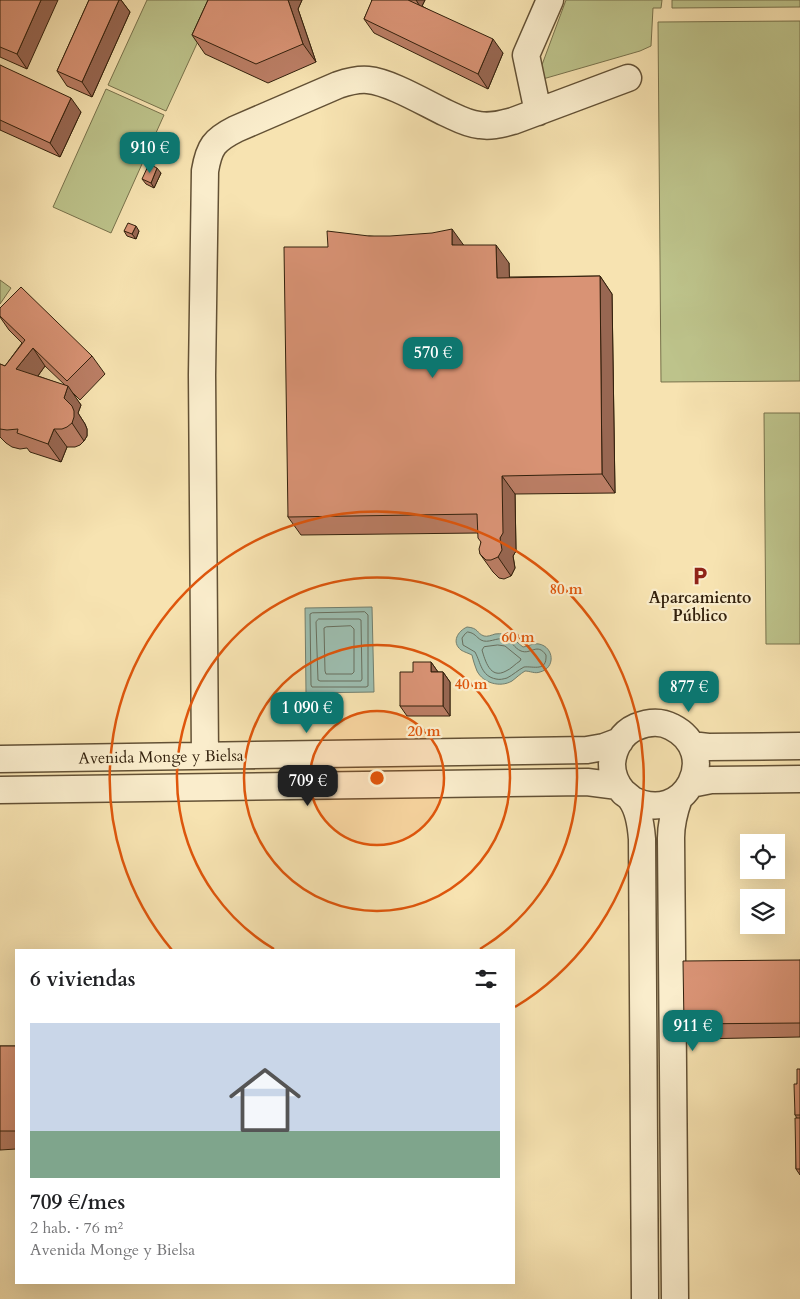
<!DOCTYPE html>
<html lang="es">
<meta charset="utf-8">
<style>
body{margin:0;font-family:Cardo,serif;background:#f6f6f6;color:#202124;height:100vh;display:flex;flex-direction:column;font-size:19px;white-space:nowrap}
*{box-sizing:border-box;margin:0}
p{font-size:16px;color:#757577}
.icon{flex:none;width:28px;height:28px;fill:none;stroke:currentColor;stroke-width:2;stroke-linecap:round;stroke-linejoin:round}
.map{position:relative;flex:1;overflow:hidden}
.details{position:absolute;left:15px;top:949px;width:500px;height:335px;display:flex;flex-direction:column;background:#fff;border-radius:0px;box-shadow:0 5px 20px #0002}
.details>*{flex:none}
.tools{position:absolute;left:740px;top:834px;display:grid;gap:10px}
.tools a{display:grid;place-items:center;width:45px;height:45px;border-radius:0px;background:#fff;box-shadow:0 5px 20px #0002;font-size:25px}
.price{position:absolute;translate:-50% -42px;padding:0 11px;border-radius:10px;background:#0f766e;color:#fff;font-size:16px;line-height:32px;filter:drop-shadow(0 1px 2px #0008)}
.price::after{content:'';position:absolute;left:50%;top:30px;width:15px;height:11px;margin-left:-8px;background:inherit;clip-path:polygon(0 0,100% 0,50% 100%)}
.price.current{background:#222;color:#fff}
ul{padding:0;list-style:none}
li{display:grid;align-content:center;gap:10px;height:265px;padding:0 15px}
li+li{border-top:1px solid #e0e0e0}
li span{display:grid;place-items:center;height:155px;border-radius:0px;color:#555}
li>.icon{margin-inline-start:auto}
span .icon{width:90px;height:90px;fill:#fffc;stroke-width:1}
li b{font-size:21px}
h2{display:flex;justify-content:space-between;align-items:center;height:60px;padding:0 15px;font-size:21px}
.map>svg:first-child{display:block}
.green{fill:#bdc38b;stroke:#78724c}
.water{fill:#9dbeb0;stroke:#727f6e}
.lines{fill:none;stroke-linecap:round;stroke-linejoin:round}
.shore{stroke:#686f5e;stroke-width:1}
.minor-casing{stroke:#635135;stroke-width:29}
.minor{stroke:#faedcc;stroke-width:26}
.wall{fill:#bb7e65;stroke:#32200c;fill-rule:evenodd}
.shaded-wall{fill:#986752;stroke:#32200c}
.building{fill:#d99375;stroke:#32200c}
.ring{fill:none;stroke:#df560c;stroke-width:2.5}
.labels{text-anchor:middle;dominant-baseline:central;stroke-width:4.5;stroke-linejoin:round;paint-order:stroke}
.poi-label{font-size:16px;font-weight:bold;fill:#32200c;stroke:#faedcc}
.street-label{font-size:16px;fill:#32200c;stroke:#faedcc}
.centre{fill:#df560c;stroke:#faedcc;stroke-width:2.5}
.ring-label{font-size:15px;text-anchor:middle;font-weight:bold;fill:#df560c;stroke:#faedcc;stroke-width:4.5;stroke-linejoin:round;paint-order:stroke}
</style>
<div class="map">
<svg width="800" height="1299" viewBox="0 0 800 1299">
<rect width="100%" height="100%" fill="#f7e3b1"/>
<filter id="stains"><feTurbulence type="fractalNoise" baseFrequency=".004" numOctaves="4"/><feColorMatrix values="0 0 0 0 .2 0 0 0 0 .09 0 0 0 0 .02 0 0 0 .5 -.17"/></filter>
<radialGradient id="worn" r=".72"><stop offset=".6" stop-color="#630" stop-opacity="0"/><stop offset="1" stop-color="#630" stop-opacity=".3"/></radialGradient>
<path class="green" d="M147 0H217L166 111 108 85Z
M566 0H662L661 8H653L651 46 640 51 536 81Z
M672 0H800V7L672 8Z
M800 21V381L661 382 658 22Z
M106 89 164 115 111 233 53 207Z
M0 280 11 288 0 304Z
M764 413H800V644H766Z"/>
<path class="water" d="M372 607 374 692 306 693 305 608Z
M467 627C479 628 476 633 484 636 487 637 492 635 495 634 508 632 514 640 523 647 529 646 533 643 539 644 554 647 556 668 540 672 535 674 530 671 525 671 520 674 516 678 512 681 500 688 483 683 477 671 475 666 473 660 472 655 468 653 464 652 461 650 451 642 458 631 467 627Z"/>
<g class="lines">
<path class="shore" d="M365 612 368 615V686L366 687H312L311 685 310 614 312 613Z
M319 619H359L361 620 362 679 361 681H320L318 680 316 622Z
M351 626 354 629V672L352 674H326L325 671 324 628 326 627Z
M468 632C475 633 476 637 481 640 488 644 497 637 505 639 512 641 514 648 521 651 531 655 537 642 546 655 547 672 534 666 524 667 518 670 513 675 507 678 503 679 500 680 496 679 481 676 481 663 475 652L463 645 462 638 465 634Z
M498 645 505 646 521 659 520 661C515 664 511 669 506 671 490 680 485 660 482 650L484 647Z"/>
<g class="minor-casing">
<path id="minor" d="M538 112 526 55 550 0
M691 745 708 747 800 746
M205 756 202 375 205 171C209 147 214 140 236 129L338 85C347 82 358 79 368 80 390 82 425 103 446 113 457 118 467 124 479 125 491 127 501 124 513 121L628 78
M0 759 587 750 604 747 620 741
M691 784 711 780 800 779
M0 790 587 782 618 786
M631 799C686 828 722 752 672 727 661 721 648 722 636 727 622 733 613 748 612 764 612 774 616 784 623 792 625 794 629 796 631 799 639 810 641 826 642 839L645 1299
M675 1299 671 838C671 824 674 812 679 798"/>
</g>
<use href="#minor" class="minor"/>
</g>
<path class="wall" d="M0 0 27 69 0 57Z
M89 0H121L130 12 92 97 67 86 57 71Z
M208 0H302L298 9 316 62 268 83 205 54 192 35Z
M371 0H425L422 6 503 53 488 89 374 33 364 19 372 1Z
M0 65 81 112 60 157 0 130Z
M161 173 154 188 146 184 142 179Z
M124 231H139L136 239 127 236Z
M369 236 463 245 509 263V277L600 276 612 294 615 493 515 494 516 551 513 556 515 568 511 576 504 579 499 578 493 572 480 554 481 542 478 533 301 535 288 517 328 247Z
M0 308 92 356 105 374 80 400 70 390 81 405 78 413 85 424 87 429V436L84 441 80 445 75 447H67L61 462 30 452 27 448 20 449 12 447 6 443 0 437V438V364L5 366 22 343 9 330 0 317ZM45 366 66 386 38 376Z
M431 662 438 672H443L450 682V716H407L400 706 413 672Z
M800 960V1037L694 1039 684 1024Z
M0 1046H16V1149L0 1150Z
M800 1069V1175L796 1169 797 1118 795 1115 797 1084Z"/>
<path class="shaded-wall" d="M41 0H58L27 69 17 54Z
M119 0H121L130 12 92 97 82 82Z
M288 0H302L298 9 316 62 303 44Z
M416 0H425L421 8Z
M493 39 503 53 488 89 478 74Z
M71 98 81 112 60 157 50 143Z
M157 168 161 173 154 188 151 183Z
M136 226 139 231 136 239 132 234Z
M452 229 465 247 452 245Z
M496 245 509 263 510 296 497 278Z
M600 276 612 294 615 493 602 474Z
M33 348 45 366 29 388 16 369Z
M68 386 81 405 78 413 85 424 87 429V436L84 441 72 423 64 398Z
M54 429 67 447 61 462 48 444Z
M502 476 515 494 516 551 513 556 515 568 511 576 498 557 500 538Z
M431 662 438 672H431Z
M443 672 450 682V716L443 706Z"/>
<path class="building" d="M0 0H41L17 54 0 47Z
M89 0H119L82 82 57 71Z
M208 0H288L303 44 256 64 192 35Z
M372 0H408L493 39 478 74 364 19Z
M0 65 71 98 50 143 0 120Z
M149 164 157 168 151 183 142 179Z
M128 223 136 226 132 234 124 231Z
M452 229V245H496L497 278 600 276 602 474 502 476 503 533 500 538 502 550 498 557 491 560H486L480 554 479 549 481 542 478 538 477 514 288 517 284 247H328L327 231 369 236H390L432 233Z
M21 287 92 356 67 381 33 348 16 369 68 386 64 398 72 406 74 411V417L72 423 67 427 62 429H54L48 444 17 433 18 429 7 430 0 429V364L5 366 25 340 0 316V308Z
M413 662H431V672H443V706H400V672H413Z
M800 960V1023L684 1024 683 961Z
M0 1046H16V1131H0Z
M797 1069H800V1115H795L794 1084H797Z
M795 1118H800V1169H796Z"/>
<circle cx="377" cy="778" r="67" fill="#df560c" fill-opacity=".12"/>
<g class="ring">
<circle cx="377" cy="778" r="67"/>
<circle cx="377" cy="778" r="133"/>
<path d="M274 949A200 200 0 1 1 480 949"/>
<path d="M172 950A267 267 0 1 1 515 1007"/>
</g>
<defs>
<g id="parking-bare" transform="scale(1.5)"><path d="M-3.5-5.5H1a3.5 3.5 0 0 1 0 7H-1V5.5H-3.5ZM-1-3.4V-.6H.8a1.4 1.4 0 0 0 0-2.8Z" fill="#8f2418" stroke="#faedcc" stroke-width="2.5" paint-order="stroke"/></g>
</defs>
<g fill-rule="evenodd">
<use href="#parking-bare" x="700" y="576"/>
</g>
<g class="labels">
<g class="poi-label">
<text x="700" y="598">Aparcamiento<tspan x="700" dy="18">Público</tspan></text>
</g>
<g class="street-label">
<text transform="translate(161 757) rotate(-1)">Avenida Monge y Bielsa</text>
</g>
</g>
<circle cx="377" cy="778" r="8" class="centre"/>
<g class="ring-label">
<text x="566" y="594">80 m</text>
<text x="518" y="642">60 m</text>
<text x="471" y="689">40 m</text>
<text x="424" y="736">20 m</text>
</g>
<rect width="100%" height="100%" filter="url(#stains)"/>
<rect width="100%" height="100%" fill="url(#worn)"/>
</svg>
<div class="tools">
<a><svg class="icon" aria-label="locate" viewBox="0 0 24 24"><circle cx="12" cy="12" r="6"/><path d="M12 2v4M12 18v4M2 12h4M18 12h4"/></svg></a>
<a><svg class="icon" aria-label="layers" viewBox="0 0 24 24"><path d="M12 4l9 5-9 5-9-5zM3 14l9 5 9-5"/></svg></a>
</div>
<b class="price" style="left:150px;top:174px">910 €</b>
<b class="price" style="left:433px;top:379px">570 €</b>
<b class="price" style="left:689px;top:713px">877 €</b>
<b class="price" style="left:307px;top:734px">1 090 €</b>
<b class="price current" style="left:308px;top:807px">709 €</b>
<b class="price" style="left:693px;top:1052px">911 €</b>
<section class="details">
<h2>6 viviendas<svg class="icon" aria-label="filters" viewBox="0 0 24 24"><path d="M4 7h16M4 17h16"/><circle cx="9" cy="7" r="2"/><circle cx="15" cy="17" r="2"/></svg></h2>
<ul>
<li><span style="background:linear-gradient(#c9d6e8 70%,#7fa58c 0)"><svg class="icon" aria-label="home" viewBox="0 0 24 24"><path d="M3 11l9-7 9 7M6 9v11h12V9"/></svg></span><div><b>709 €/mes</b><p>2 hab. · 76 m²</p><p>Avenida Monge y Bielsa</p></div></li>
</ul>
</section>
</div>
